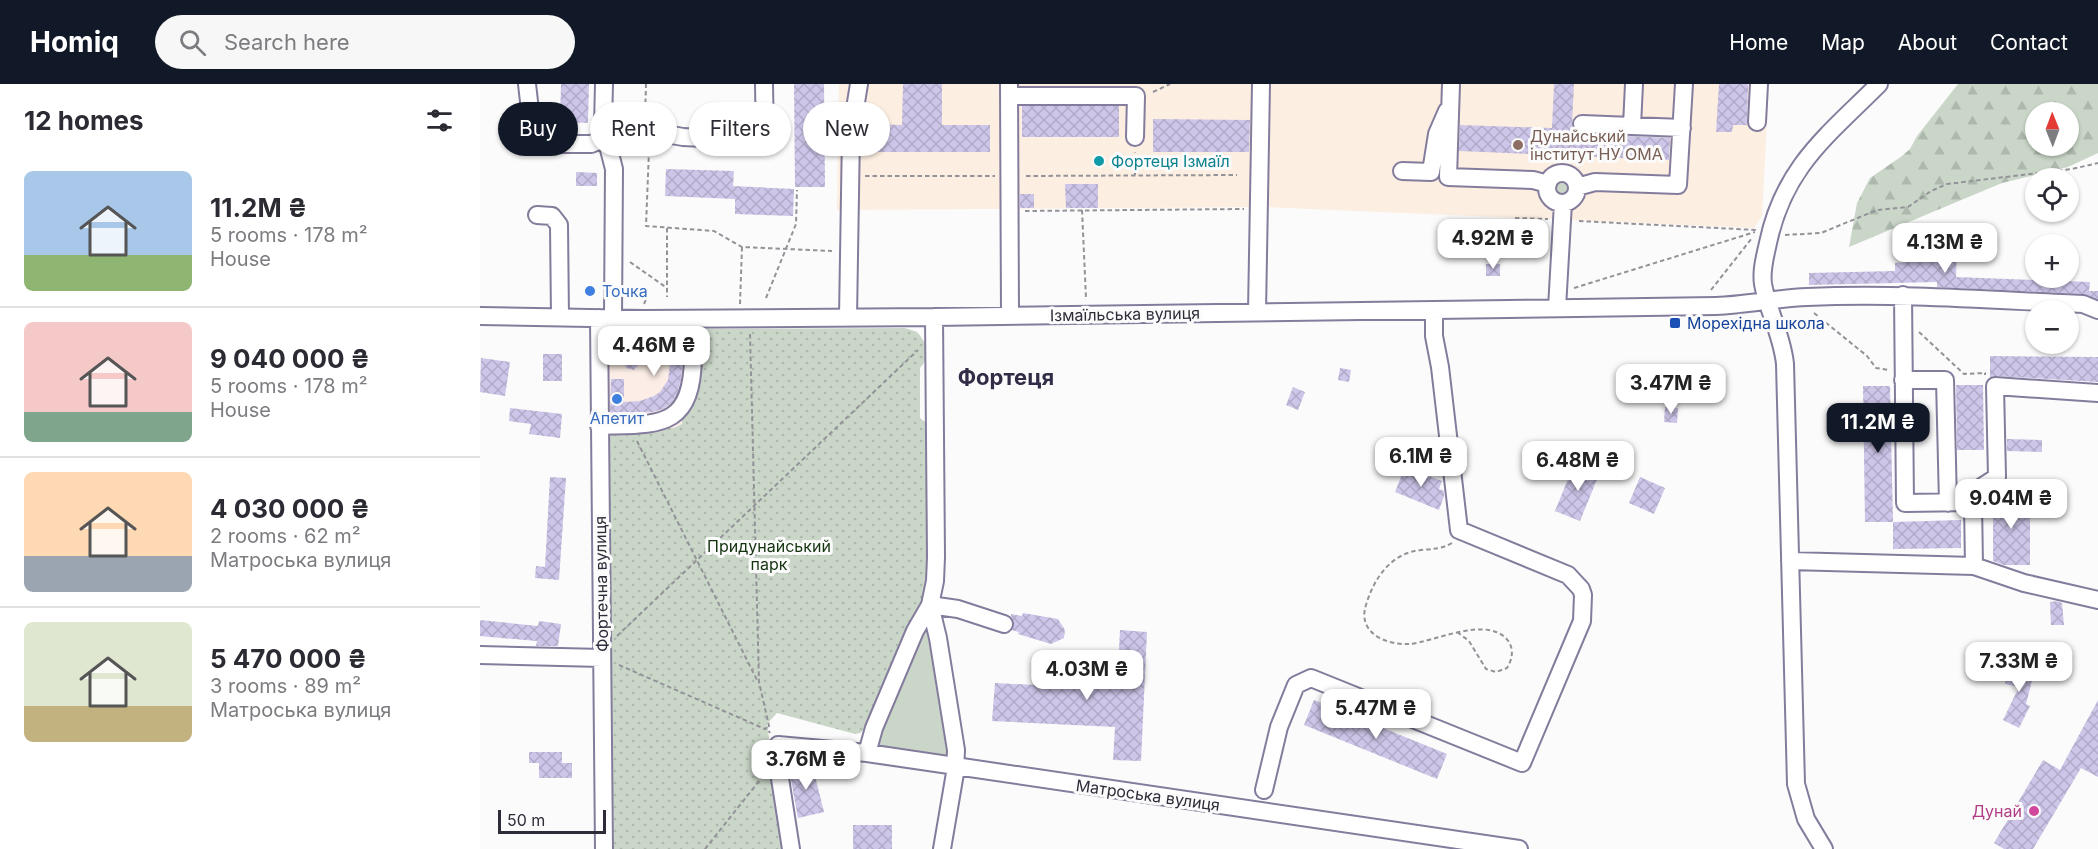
<!DOCTYPE html>
<meta charset="utf-8">
<style>
body{margin:0;font-family:Inter,sans-serif;background:#f7f7f7;color:#2b2b33;height:100vh;display:flex;flex-direction:column;font-size:22px;white-space:nowrap}
*{box-sizing:border-box;margin:0}
p{font-size:20px;color:#7c7c81}
.icon{flex:none;width:33px;height:33px;fill:none;stroke:currentColor;stroke-width:2;stroke-linecap:round;stroke-linejoin:round}
.map{position:relative;flex:1;overflow:hidden}
.sheet{display:flex;flex-direction:column;background:#fff;width:480px}
.sheet>*{flex:none}
.hud{position:absolute;left:18px;top:18px;width:570px;height:54px;display:flex;gap:12px}
.needle{width:39px;rotate:359deg}
.fabs{position:absolute;left:1545px;top:18px;display:grid;gap:12px}
.fabs a{display:grid;place-items:center;width:54px;height:54px;border-radius:50%;background:#fff;box-shadow:0 2px 4px #0004;font-size:30px}
.scale{position:absolute;left:18px;bottom:15px;width:108px;box-sizing:border-box;padding-left:6px;border:3px solid #2f2c39;border-top:0;font-size:16px;line-height:21px;white-space:nowrap;color:#2f2c39;-webkit-text-stroke:4px #fbfbfb;paint-order:stroke}
.price{position:absolute;translate:-50% -51px;padding:0 14px;border-radius:12px;background:#fff;color:#222;font-size:20px;line-height:39px;filter:drop-shadow(0 2px 3px #0008)}
.price::after{content:'';position:absolute;left:50%;top:36px;width:18px;height:14px;margin-left:-9px;background:inherit;clip-path:polygon(0 0,100% 0,50% 100%)}
.price.current{background:#111827;color:#fff}
ul{padding:0;list-style:none}
li{display:flex;align-items:center;gap:18px;height:150px;padding:0 24px}
li+li{border-top:2px solid #e1e1e2}
li span{display:grid;place-items:center;flex:none;width:168px;height:120px;border-radius:9px;color:#555}
li>.icon{margin-inline-start:auto}
span .icon{width:72px;height:72px;fill:#fffc;stroke-width:1}
li b{font-size:26px}
h2{display:flex;justify-content:space-between;align-items:center;height:72px;padding:0 24px;font-size:26px}
.tag{padding:0 21px;border-radius:27px;background:#fff;box-shadow:0 2px 4px #0004;font-size:21px;line-height:54px}
.tag.current{background:#111827;color:#fff}
header{display:flex;align-items:center;gap:36px;box-sizing:border-box;height:84px;padding:0 30px;background:#111827;color:#fff}
header strong{font-size:28px}
nav{display:flex;gap:33px;margin-inline-start:auto;font-size:21px}
.search{width:420px;height:54px;background:#f7f7f7;display:flex;align-items:center;gap:15px;box-sizing:border-box;padding:0 21px;border-radius:33px;color:#7c7c81;font-size:22px}
main{display:flex;flex:1;min-height:0}
.map>svg:first-child{display:block}
.commercial{fill:#fceee6}
.education{fill:#fceee0}
.grass{fill:#cad7c8}
.forest{fill:url(#forest-firs);fill-rule:evenodd}
.park{fill:url(#park-dots)}
.building{fill:url(#building-cross-hatch)}
.lines{fill:none;stroke-linecap:round;stroke-linejoin:round}
.minor-casing{stroke:#847c9c;stroke-width:20}
.path{stroke:#949299;stroke-width:2;stroke-dasharray:4.5 3;stroke-linecap:butt}
.minor{stroke:#fff;stroke-width:16}
.education-dot{fill:#8d6e63;stroke:#fbfbfb;stroke-width:2}
.culture-dot{fill:#0f9aa8;stroke:#fbfbfb;stroke-width:2}
.shop-dot{fill:#3f7fe0;stroke:#fbfbfb;stroke-width:2}
.transit-dot{fill:#1a4fb4;stroke:#fbfbfb;stroke-width:2}
.hotel-dot{fill:#d1479c;stroke:#fbfbfb;stroke-width:2}
.labels{text-anchor:middle;dominant-baseline:central;stroke-width:6;stroke-linejoin:round;paint-order:stroke}
.education-label{font-size:16px;fill:#785e54;stroke:#fbfbfb;text-anchor:start}
.culture-label{font-size:16px;fill:#0d838f;stroke:#fbfbfb;text-anchor:start}
.shop-label{font-size:16px;fill:#366cbe;stroke:#fbfbfb;text-anchor:start}
.street-label{font-size:16px;fill:#2f2c39;stroke:#fbfbfb}
.transit-label{font-size:16px;fill:#164399;stroke:#fbfbfb;text-anchor:start}
.park-label{font-size:16px;fill:#13330f;stroke:#fbfbfb}
.hotel-label{font-size:16px;fill:#b23c85;stroke:#fbfbfb;text-anchor:end}
.district-label{font-size:22px;font-weight:bold;fill:#332c47;stroke:#fbfbfb}
</style>
<header>
<strong>Homiq</strong>
<div class="search"><svg class="icon" aria-label="search" viewBox="0 0 24 24"><circle cx="10" cy="10" r="6"/><path d="M15 15l6 6"/></svg>Search here</div>
<nav><a>Home</a><a>Map</a><a>About</a><a>Contact</a></nav>
</header>
<main>
<section class="sheet">
<h2>12 homes<svg class="icon" aria-label="filters" viewBox="0 0 24 24"><path d="M4 7h16M4 17h16"/><circle cx="9" cy="7" r="2"/><circle cx="15" cy="17" r="2"/></svg></h2>
<ul>
<li><span style="background:linear-gradient(#a9c7e8 70%,#8fb573 0)"><svg class="icon" aria-label="home" viewBox="0 0 24 24"><path d="M3 11l9-7 9 7M6 9v11h12V9"/></svg></span><div><b>11.2M ₴</b><p>5 rooms · 178 m²</p><p>House</p></div></li>
<li><span style="background:linear-gradient(#f6c9c9 75%,#7fa58c 0)"><svg class="icon" aria-label="home" viewBox="0 0 24 24"><path d="M3 11l9-7 9 7M6 9v11h12V9"/></svg></span><div><b>9 040 000 ₴</b><p>5 rooms · 178 m²</p><p>House</p></div></li>
<li><span style="background:linear-gradient(#ffd9b3 70%,#9aa5b1 0)"><svg class="icon" aria-label="home" viewBox="0 0 24 24"><path d="M3 11l9-7 9 7M6 9v11h12V9"/></svg></span><div><b>4 030 000 ₴</b><p>2 rooms · 62 m²</p><p>Матроська вулиця</p></div></li>
<li><span style="background:linear-gradient(#dfe7d0 70%,#c2b280 0)"><svg class="icon" aria-label="home" viewBox="0 0 24 24"><path d="M3 11l9-7 9 7M6 9v11h12V9"/></svg></span><div><b>5 470 000 ₴</b><p>3 rooms · 89 m²</p><p>Матроська вулиця</p></div></li>
</ul>
</section>
<div class="map">
<svg width="1618" height="765" viewBox="0 0 1618 765">
<defs>
<pattern id="forest-firs" width="22" height="20" patternUnits="userSpaceOnUse" patternTransform="scale(1.5)"><rect width="22" height="20" fill="#cad7c8"/><path d="M5 1l3.5 6h-7zM16 11l3.5 6h-7z" fill="#aeb9ad"/></pattern>
<pattern id="park-dots" width="8" height="8" patternUnits="userSpaceOnUse" patternTransform="scale(1.5)"><rect width="8" height="8" fill="#cad7c8"/><path d="M2 2h.1M6 6h.1" fill="none" stroke="#aeb9ad" stroke-width="1.8" stroke-linecap="round"/></pattern>
<pattern id="building-cross-hatch" width="8" height="8" patternUnits="userSpaceOnUse" patternTransform="scale(1.5)"><rect width="8" height="8" fill="#cec6e9"/><path d="M0 0l8 8M0 8l8-8" fill="none" stroke="#b1aac9"/></pattern>
</defs>
<rect width="100%" height="100%" fill="#fbfbfb"/>
<path class="commercial" d="M219 245 218 293 202 340 194 344 126 345V272L131 259 135 253 141 249 155 246Z"/>
<path class="education" d="M359 0H1289L1282 132 1274 144 787 123 357 126Z"/>
<path class="grass" d="M1072 104a10 10 0 1 1 20 0a10 10 0 1 1-20 0Z
M444 545H449L469 674 397 665 395 654Z"/>
<path class="forest" d="M1478 0H1618V69L1588 83 1522 99 1369 163 1377 119 1390 94 1422 72 1430 65 1437 52ZM1588 28V62H1556V28Z"/>
<path class="park" d="M425 244 437 248C447 259 452 272 440 284V334L449 341V483L447 495 441 518 389 642 380 649 375 650 297 629 287 640 305 765H134L126 345 194 344 202 340V330L218 293 219 245Z"/>
<path class="building" d="M81 0H109L108 39 80 38Z
M314 0H344L345 103H315Z
M423 0H462V41H510V68H392V40L422 41Z
M1074 0H1094L1092 40V45L1096 48 1102 50 1190 54 1189 76 979 67 980 41 1072 44Z
M1239 0H1268L1267 41H1253L1252 48H1236Z
M542 22H639V53H542Z
M673 35 770 36 769 68H673Z
M186 85 254 87 253 102 314 105 313 132 255 130V115L185 112Z
M96 88 117 89V102H96Z
M585 100H618V124H586Z
M540 110H554V124H540Z
M1427 154H1443V161L1477 162 1476 193 1610 198 1609 207H1618V215L1603 210 1457 203V198L1329 201V189L1415 187V179L1428 178Z
M1006 180H1020V192H1006Z
M170 249H203V259H208V264L203 272 201 295 197 310 191 319 183 325 172 328 130 331 131 295H144V318L160 317 174 312 180 308 188 296 191 272H169Z
M63 270H82V297H63Z
M149 270 157 272 159 280 154 286 146 284 144 276Z
M1510 272 1618 273V298L1516 292 1510 293Z
M1 274 30 278 25 312 0 308Z
M860 284 871 286 869 298 858 296Z
M1476 301H1503L1504 366H1477Z
M1383 302H1410L1413 438H1385Z
M813 303 825 308 818 326 806 321Z
M1185 323 1198 324 1197 339 1184 338Z
M30 324 82 330 80 354 49 350 51 340 29 337Z
M1527 355 1562 356V368L1527 367Z
M1095 378 1120 388 1100 437 1075 427Z
M926 380 941 386 940 389 962 397 959 405 964 407V412L959 426 915 408Z
M70 393 86 394 79 496 55 494 56 482 65 483Z
M1160 393 1185 404 1174 430 1149 419Z
M1519 404H1527V415L1550 416V481H1524L1513 477V408Z
M1481 436V464L1413 465V438Z
M1577 517 1582 519 1584 541H1571L1570 518Z
M543 529 578 535 585 546 584 554 571 560 538 550 539 548 532 546 534 538 531 532V530L542 532Z
M0 536 58 542 59 537 81 540 78 562H56L57 557 0 552Z
M640 546 667 548 661 677 633 676 635 643 512 637 515 599 637 605Z
M1552 577 1557 578 1546 620 1550 622 1539 644 1523 636 1539 603 1525 600 1529 581 1548 586Z
M834 616 967 670 957 695 824 641Z
M1618 616V693L1601 684 1553 765H1524L1514 759 1563 676 1580 686Z
M49 668H82V679H92V694H59V679H49Z
M332 680 344 728 318 734 309 685Z
M373 741H412V765H373Z"/>
<g class="lines">
<g class="minor-casing">
<path id="minor" d="M47 0 51 35 72 60H111L133 51 147 49 186 50 203 53 285 57 284 0
M124 0 123 42 134 85 133 234
M529 0 530 232
M971 0 968 93 1053 96 1068 100
M529 12H656L655 53
M1277 38 1279 0
M1102 40 1202 44
M1152 42 1154 0
M922 87 951 88 957 50 967 27
M1067 104a15 15 0 1 1 30 0a15 15 0 1 1-30 0Z
M1097 103 1115 98 1198 101 1204 0
M57 131 72 132 79 141 80 233
M1423 211 1425 419 1493 418 1494 482
M1077 224 1083 119
M777 228 781 0
M0 232 164 235 454 233 1236 222C1267 221 1297 214 1327 213 1420 209 1511 216 1603 220L1618 226
M119 234 124 765
M368 234 371 49 379 0
M1423 296H1465L1468 419
M119 342C178 340 212 346 213 273
M1493 418 1497 406 1517 393 1515 302 1618 309
M1310 477 1494 482 1544 499 1618 516
M450 521 458 554 476 666 475 689 462 765
M450 521 478 525 524 540
M0 571 122 574
M387 669 394 644 435 547 450 521 455 497 456 473 454 233
M784 706 799 643 816 601 831 594 1042 679 1102 537 1103 511 1101 505 1088 491 979 446 960 283 954 252V226
M311 765 297 675 298 661 387 669 1039 765
M1344 765 1326 735 1316 700 1305 280C1302 250 1288 228 1283 200 1281 186 1285 173 1288 159 1304 83 1347 52 1399 0"/>
</g>
<path class="path" d="M673 8 690 0
M165 34 166 0
M169 66 166 142 234 147 262 163 352 167
M655 91V68
M385 92H515
M546 92 757 91
M602 126 606 214
M545 127 764 125
M1035 134 1068 135
M1099 137 1276 146
M187 144V213
M1305 151 1341 149 1397 126 1428 123 1451 107 1467 100 1592 85 1618 79
M150 178 187 204
M1094 204 1275 148
M1231 206 1272 154
M286 214 316 140 317 106
M164 220 167 213
M260 220 262 163
M1334 229 1387 272 1396 284 1409 286
M1439 248 1484 290 1505 289V291
M270 250 279 598 289 642 287 644
M157 357 277 596
M972 459C962 465 952 465 941 466 911 469 894 494 886 521 877 548 905 561 928 560 953 559 1009 529 1029 558 1034 567 1032 576 1027 584L1016 588 1006 585 989 557 977 548
M137 552 438 266
M139 581 285 645 287 644 290 649
M225 765 283 692"/>
<use href="#minor" class="minor"/>
</g>
<circle class="education-dot" cx="1038" cy="61" r="6"/>
<circle class="culture-dot" cx="619" cy="77" r="6"/>
<g class="shop-dot">
<circle cx="110" cy="207" r="6"/>
<circle cx="137" cy="315" r="6"/>
</g>
<rect class="transit-dot" x="1189" y="233" width="12" height="12" rx="3"/>
<circle class="hotel-dot" cx="1554" cy="727" r="6"/>
<g class="labels">
<g class="education-label">
<text x="1050" y="52">Дунайський<tspan x="1050" dy="18">інститут НУ ОМА</tspan></text>
</g>
<g class="culture-label">
<text x="631" y="77">Фортеця Ізмаїл</text>
</g>
<g class="shop-label">
<text x="122" y="207">Точка</text>
<text x="137" y="334" text-anchor="middle">Апетит</text>
</g>
<g class="street-label">
<text transform="translate(645 230) rotate(-1)">Ізмаїльська вулиця</text>
<text transform="translate(121 500) rotate(-91)">Фортечна вулиця</text>
<text transform="translate(668 711) rotate(8)">Матроська вулиця</text>
</g>
<g class="transit-label">
<text x="1207" y="239">Морехідна школа</text>
</g>
<g class="park-label">
<text x="289" y="462">Придунайський<tspan x="289" dy="18">парк</tspan></text>
</g>
<g class="hotel-label">
<text x="1542" y="727">Дунай</text>
</g>
<g class="district-label">
<text x="526" y="293">Фортеця</text>
</g>
</g>
</svg>
<div class="fabs">
<a><svg class="needle" viewBox="-14 -14 28 28"><path d="M0-13l5 13h-10z" fill="#e53935"/><path d="M0 13l5-13h-10z" fill="#7c7c81"/></svg></a>
<a><svg class="icon" aria-label="locate" viewBox="0 0 24 24"><circle cx="12" cy="12" r="6"/><path d="M12 2v4M12 18v4M2 12h4M18 12h4"/></svg></a>
<a>+</a>
<a>−</a>
</div>
<div class="scale">50 m</div>
<b class="price" style="left:1013px;top:186px">4.92M ₴</b>
<b class="price" style="left:1465px;top:190px">4.13M ₴</b>
<b class="price" style="left:174px;top:293px">4.46M ₴</b>
<b class="price" style="left:1191px;top:331px">3.47M ₴</b>
<b class="price current" style="left:1398px;top:370px">11.2M ₴</b>
<b class="price" style="left:941px;top:404px">6.1M ₴</b>
<b class="price" style="left:1098px;top:408px">6.48M ₴</b>
<b class="price" style="left:1531px;top:446px">9.04M ₴</b>
<b class="price" style="left:1539px;top:609px">7.33M ₴</b>
<b class="price" style="left:607px;top:617px">4.03M ₴</b>
<b class="price" style="left:896px;top:656px">5.47M ₴</b>
<b class="price" style="left:326px;top:707px">3.76M ₴</b>
<div class="hud">
<a class="tag current">Buy</a>
<a class="tag">Rent</a>
<a class="tag">Filters</a>
<a class="tag">New</a>
</div>
</div>
</main>
